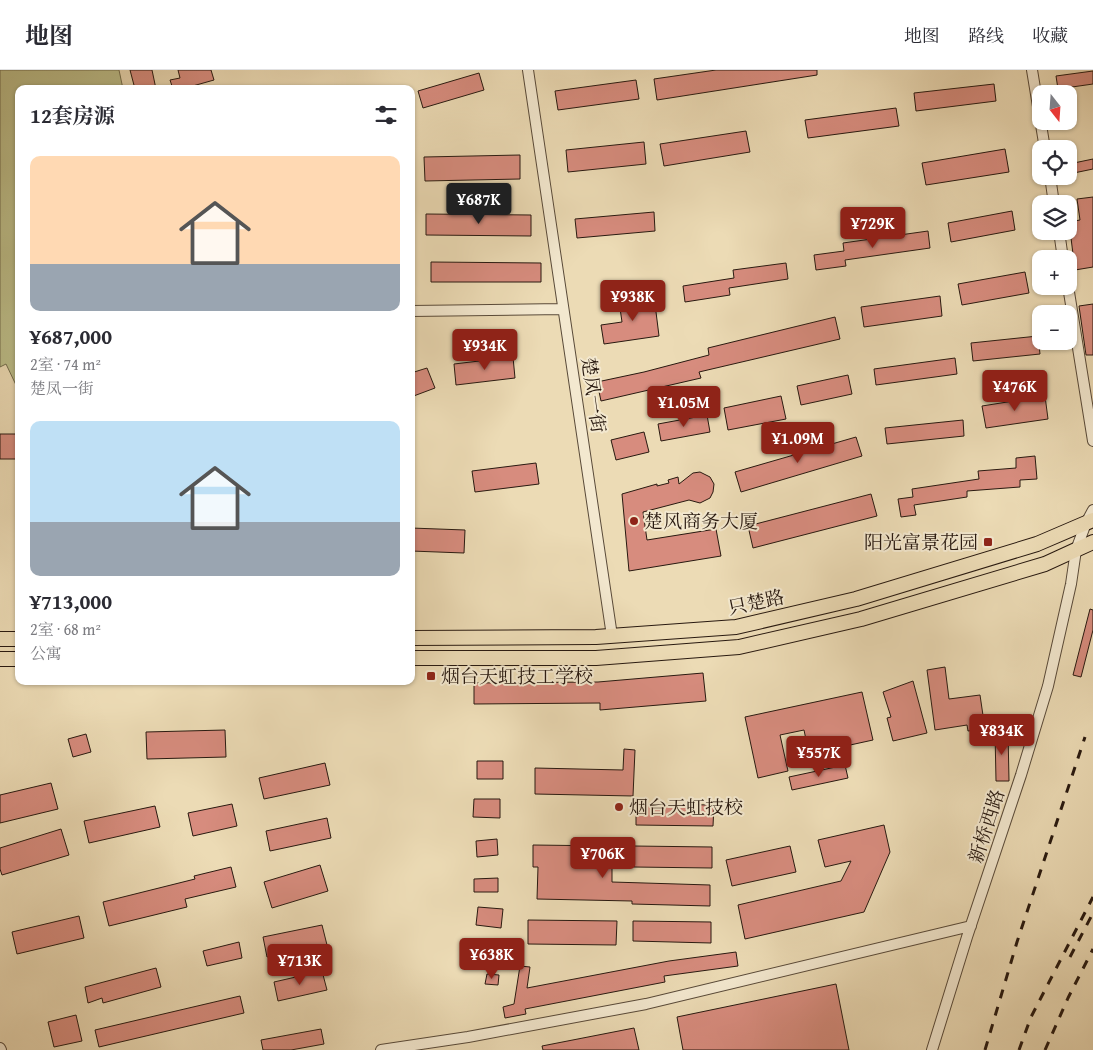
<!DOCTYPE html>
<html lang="zh">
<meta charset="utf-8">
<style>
body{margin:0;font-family:"Gentium Book Plus","Noto Serif SC",serif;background:#f7f7f7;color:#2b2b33;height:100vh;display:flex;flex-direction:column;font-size:19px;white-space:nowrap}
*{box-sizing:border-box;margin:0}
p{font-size:16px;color:#7c7c81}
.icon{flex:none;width:28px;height:28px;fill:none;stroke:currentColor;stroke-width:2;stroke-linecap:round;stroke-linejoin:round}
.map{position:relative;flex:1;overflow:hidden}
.side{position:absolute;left:15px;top:15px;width:400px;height:600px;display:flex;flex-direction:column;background:#fff;border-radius:10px;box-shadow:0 1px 4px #0004}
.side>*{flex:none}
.needle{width:32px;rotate:163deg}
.tools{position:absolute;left:1032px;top:15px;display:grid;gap:10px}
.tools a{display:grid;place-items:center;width:45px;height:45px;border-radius:10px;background:#fff;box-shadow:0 1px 4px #0004;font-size:25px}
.price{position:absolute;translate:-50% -42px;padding:0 11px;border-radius:5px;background:#8f2418;color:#fff;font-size:16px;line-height:32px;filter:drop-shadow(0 1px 2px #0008)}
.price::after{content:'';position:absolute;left:50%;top:30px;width:15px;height:11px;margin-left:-8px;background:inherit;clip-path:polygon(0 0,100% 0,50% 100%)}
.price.selected{background:#222;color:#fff}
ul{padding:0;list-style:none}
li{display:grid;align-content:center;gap:10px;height:265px;padding:0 15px}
li span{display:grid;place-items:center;height:155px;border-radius:10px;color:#555}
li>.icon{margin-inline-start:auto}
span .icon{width:90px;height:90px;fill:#fffc;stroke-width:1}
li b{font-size:21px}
h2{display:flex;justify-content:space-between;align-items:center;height:60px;padding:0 15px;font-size:21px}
header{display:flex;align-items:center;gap:30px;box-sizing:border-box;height:70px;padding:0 25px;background:#fff;border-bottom:1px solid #e1e1e2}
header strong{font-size:24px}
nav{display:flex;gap:28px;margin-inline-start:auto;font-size:18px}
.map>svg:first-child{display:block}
.green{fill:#bcbe8a;stroke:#726c4d}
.building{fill:#d78c7e;stroke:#281910}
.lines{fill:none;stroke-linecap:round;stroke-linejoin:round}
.minor-casing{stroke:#594a39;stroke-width:12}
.major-casing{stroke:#281910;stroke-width:16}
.minor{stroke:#f3e8cf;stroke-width:10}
.major{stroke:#ecdbb5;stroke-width:14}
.rail{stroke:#281910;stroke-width:3;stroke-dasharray:9 9;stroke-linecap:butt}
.poi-dot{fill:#8f2418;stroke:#f3e8cf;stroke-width:2}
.labels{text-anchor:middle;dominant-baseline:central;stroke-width:4;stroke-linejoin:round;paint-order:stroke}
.street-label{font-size:19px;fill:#281910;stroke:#f3e8cf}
.poi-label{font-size:19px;fill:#281910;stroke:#f3e8cf;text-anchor:start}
</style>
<header>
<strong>地图</strong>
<nav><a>地图</a><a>路线</a><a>收藏</a></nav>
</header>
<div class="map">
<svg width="1093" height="980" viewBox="0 0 1093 980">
<rect width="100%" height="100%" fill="#ecdbb5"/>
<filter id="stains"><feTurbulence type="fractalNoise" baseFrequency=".004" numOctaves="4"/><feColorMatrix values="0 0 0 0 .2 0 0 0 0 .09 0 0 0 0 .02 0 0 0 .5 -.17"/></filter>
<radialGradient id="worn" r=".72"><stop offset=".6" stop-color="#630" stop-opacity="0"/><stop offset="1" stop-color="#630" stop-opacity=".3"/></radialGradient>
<path class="green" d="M0 0H119L123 19H19V314L16 315 6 294 0 297Z"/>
<path class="building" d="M130 0H152L156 19H135Z
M178 0H211L214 10 182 19H173L170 10 180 8Z
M716 0H817V5L657 30 654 9Z
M1093 1V14L1058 19 1056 6Z
M479 3 484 20 423 38 418 21Z
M636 10 639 29 558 40 555 21Z
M994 14 996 31 916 41 914 23Z
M896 38 899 56 808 68 805 50Z
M746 61 750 82 664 96 660 74Z
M644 72 646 94 568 102 566 80Z
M1005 79 1009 102 926 115 922 93Z
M520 85V109L425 111 424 87Z
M1093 89V99L1069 104V94Z
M1093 127V197L1075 200 1069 152 1080 150 1077 129Z
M1012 141 1015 160 951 172 948 153Z
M654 142 655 161 577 168 575 149Z
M426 144 531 145V166L426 165Z
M928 161 930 178 845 190 846 196 816 200 814 185 844 181 843 173Z
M431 192 541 193V212H431Z
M786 193 788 209 729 218 730 225 685 232 683 216 734 208 733 200Z
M1025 202 1029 223 962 235 958 214Z
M654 226 659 266 604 274 601 255 622 252 619 231Z
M940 226 942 246 864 257 861 237Z
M1093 234V285H1086L1079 236Z
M835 247 840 269 699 302 701 308 601 331 597 312 644 302 709 285 708 278Z
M1038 266 1040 284 973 291 971 273Z
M513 287 515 308 456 315 454 294Z
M955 288 957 304 876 315 874 299Z
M427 298 435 318 411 327V303Z
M848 305 852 324 801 335 797 316Z
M781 326 786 349 728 360 724 338Z
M1045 326 1048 349 986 358 982 336Z
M707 345 710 362 661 371 658 354Z
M963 350 964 366 887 374 885 358Z
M644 362 649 382 616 390 611 370Z
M0 364H17V389H0Z
M856 367 862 386 741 422 735 402Z
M1035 386 1037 409 1020 410V417L967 421V427L914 435 916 445 901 447 898 429 913 427 912 419 979 409 978 401 1016 398V388Z
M536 393 539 414 475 422 472 401Z
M700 402 710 407 714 414 713 422 710 428 700 433 689 430 643 442 647 470 716 459 721 486 629 501 622 424 657 414V416L669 413 668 410 678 407 679 414 693 403Z
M871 424 877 446 753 478 748 456Z
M411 458 465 460 464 483 411 481Z
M1090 539 1093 540V560L1081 607 1073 605Z
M945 597 949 629 980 625 985 659 968 661 967 655 935 660 927 600Z
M703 603 706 631 600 640V633L474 634V613L598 612Z
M913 611 927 663 893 671 887 648 891 647 883 622Z
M862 622 873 670 809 684 804 660 780 665 788 701 758 708 745 647Z
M225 660 226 687 147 689 146 662Z
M995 661H1008L1009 711H996Z
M86 664 91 682 73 687 68 669Z
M624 679 635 680 633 726 535 724V698L623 700Z
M477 691H503V709H477Z
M325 693 330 715 264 729 259 708Z
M845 695 848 708 792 720 789 707Z
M51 713 58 739 0 753V725Z
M474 729H500V748L473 747Z
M232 734 237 756 193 766 188 743Z
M636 734 714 735 713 756 636 755Z
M155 736 160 757 89 773 84 751Z
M327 748 331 768 270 781 266 761Z
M884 755 890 782 864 842 745 869 738 835 841 811 851 791 825 797 818 770Z
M61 759 69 785 2 805 0 799V778Z
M497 769 498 785 477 787 476 771Z
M533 775 612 776V812L710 815V836L632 834V831L537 829 538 797H533Z
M634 776 712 777V798L634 797Z
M790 776 796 802 732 816 726 790Z
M320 795 328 821 272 838 264 812Z
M231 797 236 817 185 829 187 837 109 856 103 832 195 809 194 806Z
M498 808V822H474V809Z
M478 837 503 839 501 858 476 855Z
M79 846 84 868 17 884 12 862Z
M528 850 617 851 616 875 528 874Z
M633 851 711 852V873L633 871Z
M322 855 327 875 267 887 263 867Z
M239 872 242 888 207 896 203 881Z
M736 882 738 896 664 906 665 912 525 939 526 944 505 948 503 937 514 934 520 896 530 897 527 918 669 891Z
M156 898 161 917 103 933 102 928 88 933 85 917Z
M322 901 327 920 278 931 274 912Z
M487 904 499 905 498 915 485 914Z
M836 914 849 980H683L677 947Z
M240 926 244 943 99 977 95 960Z
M76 945 82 971 54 977 48 952Z
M634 958 639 980H543L542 976Z
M321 959 324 974 291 980H263L261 970Z"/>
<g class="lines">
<g class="minor-casing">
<path id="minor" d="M528 0 612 566
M1032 0 1045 79
M1050 106 1054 134
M1059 161 1063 189
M1068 216 1093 371
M411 241 563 239
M0 978 1 980
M381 980 468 967 646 934 971 856
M932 980 967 867 1021 705 1048 616 1071 514 1076 480 1086 453 1093 440"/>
</g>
<g class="major-casing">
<path id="major" d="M411 568 596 567 736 557 856 529 1037 474 1093 450
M0 569H19
M411 588H596L739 577 861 549 1045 494 1093 472
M0 589H19"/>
</g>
<use href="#minor" class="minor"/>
<use href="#major" class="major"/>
<path class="rail" d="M1070 887 1093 843
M985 980 1017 872 1085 667
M1019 980 1031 947 1093 827
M1045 980 1068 928 1093 879"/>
</g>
<g class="poi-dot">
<circle cx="634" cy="451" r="5"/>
<rect x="983" y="467" width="10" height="10" rx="2.5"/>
<rect x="426" y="601" width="10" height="10" rx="2.5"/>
<circle cx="619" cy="737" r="5"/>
</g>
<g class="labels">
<g class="street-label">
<text transform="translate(594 325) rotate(82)">楚凤一街</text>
<text transform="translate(756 532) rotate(-12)">只楚路</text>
<text transform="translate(986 756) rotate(-72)">新桥西路</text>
</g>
<g class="poi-label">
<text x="644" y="451">楚风商务大厦</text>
<text x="978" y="472" text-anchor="end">阳光富景花园</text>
<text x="441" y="606">烟台天虹技工学校</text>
<text x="629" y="737">烟台天虹技校</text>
</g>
</g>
<rect width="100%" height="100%" filter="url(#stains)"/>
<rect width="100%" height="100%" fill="url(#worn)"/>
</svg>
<div class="tools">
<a><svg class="needle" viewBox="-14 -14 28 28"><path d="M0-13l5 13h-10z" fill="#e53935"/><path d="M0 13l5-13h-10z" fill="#7c7c81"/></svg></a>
<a><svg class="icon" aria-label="locate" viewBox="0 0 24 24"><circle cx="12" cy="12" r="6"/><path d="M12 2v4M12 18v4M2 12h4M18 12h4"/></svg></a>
<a><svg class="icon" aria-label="layers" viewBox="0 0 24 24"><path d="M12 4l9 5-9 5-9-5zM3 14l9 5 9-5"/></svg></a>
<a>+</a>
<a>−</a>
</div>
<b class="price selected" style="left:479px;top:155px">¥687K</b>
<b class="price" style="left:873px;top:179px">¥729K</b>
<b class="price" style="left:633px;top:252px">¥938K</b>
<b class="price" style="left:485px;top:301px">¥934K</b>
<b class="price" style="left:1015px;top:342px">¥476K</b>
<b class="price" style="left:684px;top:358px">¥1.05M</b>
<b class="price" style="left:798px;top:394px">¥1.09M</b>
<b class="price" style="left:1002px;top:686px">¥834K</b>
<b class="price" style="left:819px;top:708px">¥557K</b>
<b class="price" style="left:603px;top:809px">¥706K</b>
<b class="price" style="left:492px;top:910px">¥638K</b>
<b class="price" style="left:300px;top:916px">¥713K</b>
<section class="side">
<h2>12套房源<svg class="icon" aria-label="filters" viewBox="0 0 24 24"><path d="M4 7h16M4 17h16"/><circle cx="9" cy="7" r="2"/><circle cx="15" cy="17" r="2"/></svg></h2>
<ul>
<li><span style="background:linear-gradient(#ffd9b3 70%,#9aa5b1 0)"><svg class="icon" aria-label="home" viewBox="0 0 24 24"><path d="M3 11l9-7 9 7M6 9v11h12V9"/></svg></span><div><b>¥687,000</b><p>2室 · 74 m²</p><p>楚凤一街</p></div></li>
<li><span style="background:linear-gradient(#bfe0f5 65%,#9aa5b1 0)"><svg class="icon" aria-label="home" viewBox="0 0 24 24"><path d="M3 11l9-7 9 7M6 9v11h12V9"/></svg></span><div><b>¥713,000</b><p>2室 · 68 m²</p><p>公寓</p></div></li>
</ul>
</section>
</div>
